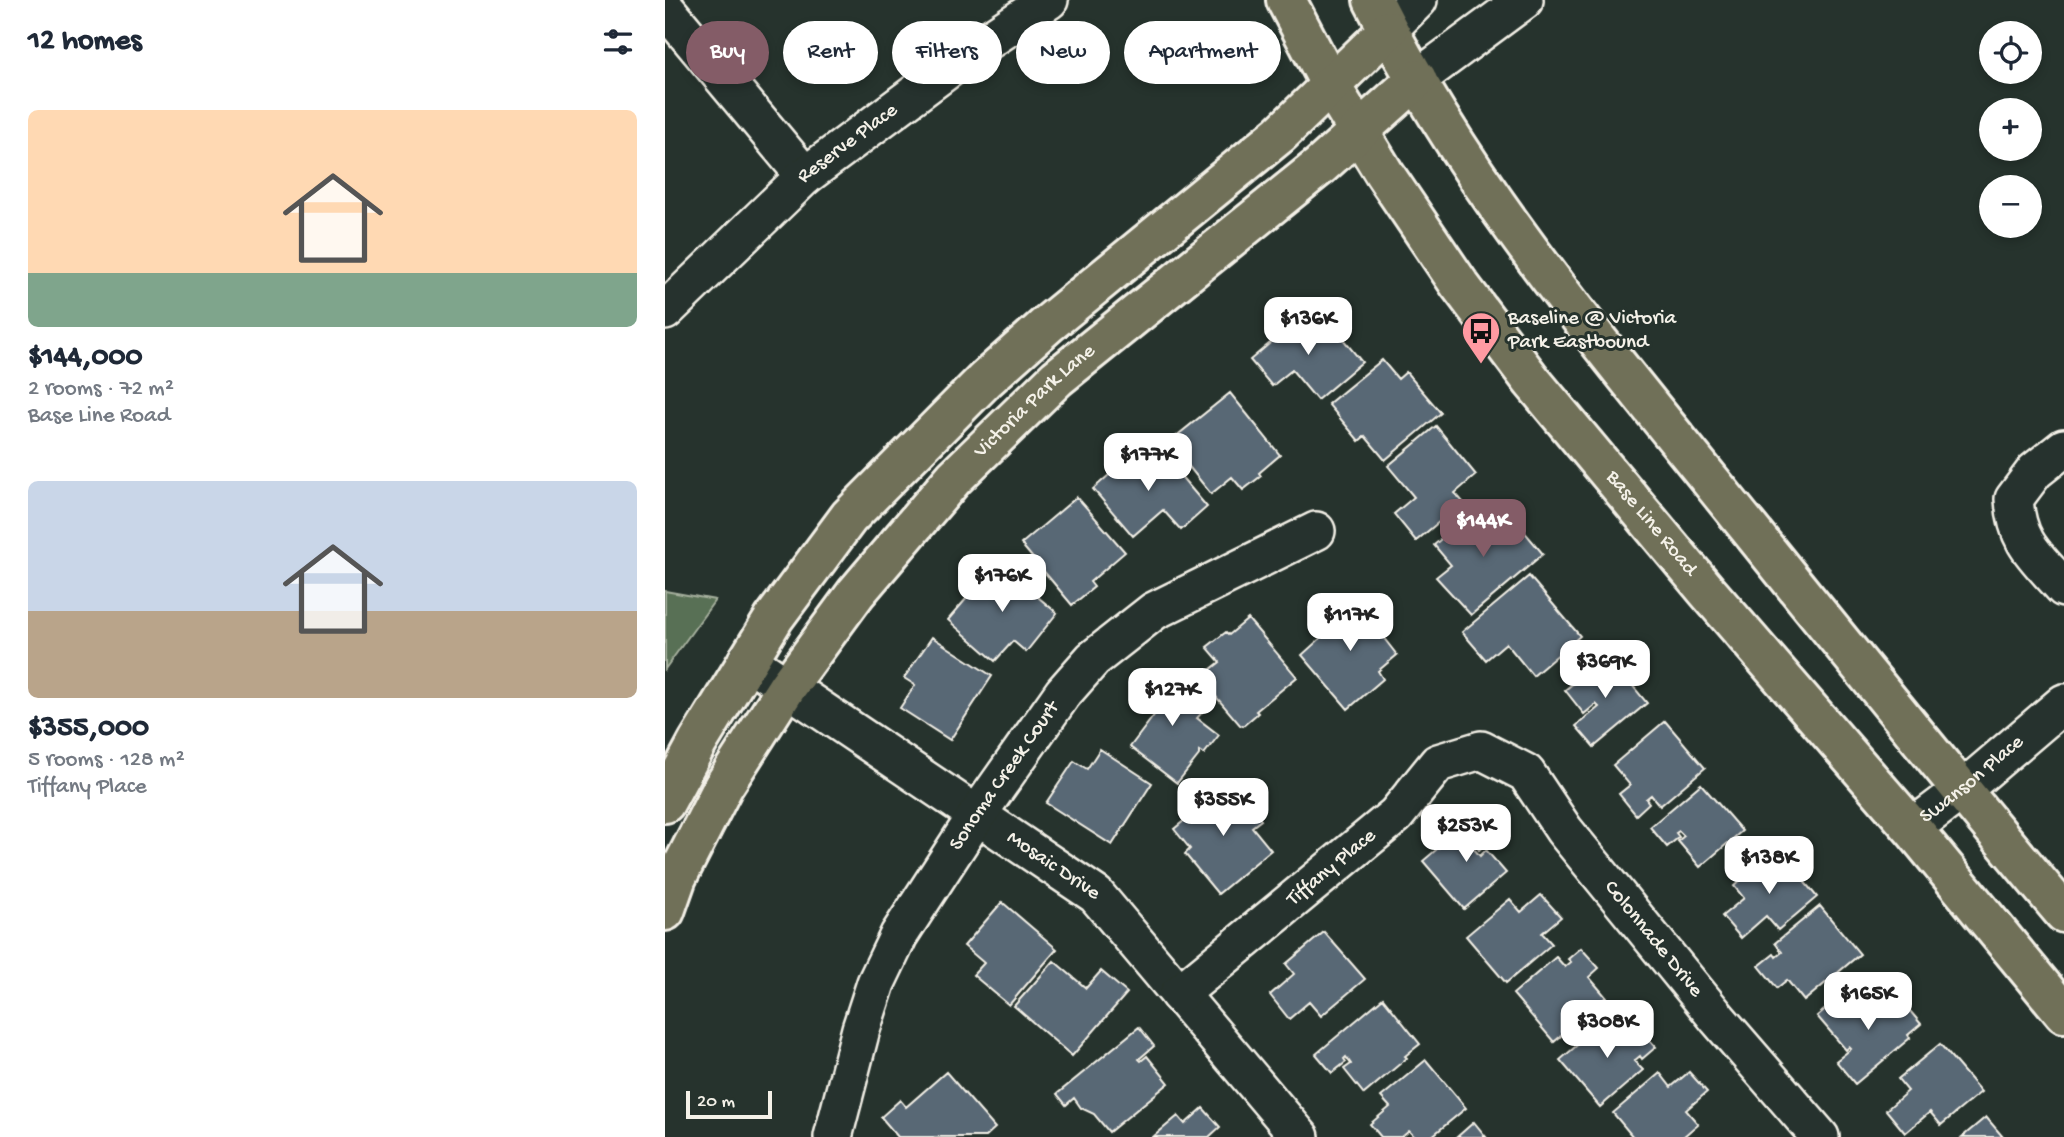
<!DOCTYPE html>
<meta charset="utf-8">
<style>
body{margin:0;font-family:"Gochi Hand",sans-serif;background:#f6f6f7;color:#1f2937;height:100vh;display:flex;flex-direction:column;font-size:26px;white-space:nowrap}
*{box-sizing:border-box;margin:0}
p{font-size:23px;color:#747a83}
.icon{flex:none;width:38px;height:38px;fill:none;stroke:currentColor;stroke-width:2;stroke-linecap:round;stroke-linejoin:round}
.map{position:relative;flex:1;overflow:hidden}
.sheet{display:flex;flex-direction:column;background:#fff;width:665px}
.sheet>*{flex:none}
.guide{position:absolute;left:21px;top:21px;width:665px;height:63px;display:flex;gap:14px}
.tools{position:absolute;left:1314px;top:21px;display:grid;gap:14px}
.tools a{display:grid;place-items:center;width:63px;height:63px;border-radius:50%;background:#fff;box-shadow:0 4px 10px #0003;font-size:35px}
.scale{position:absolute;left:21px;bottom:18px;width:86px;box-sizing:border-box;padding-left:7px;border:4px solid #f4f1e8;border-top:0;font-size:19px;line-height:24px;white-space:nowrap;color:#f4f1e8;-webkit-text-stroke:5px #26332d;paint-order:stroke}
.price{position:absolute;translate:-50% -60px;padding:0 16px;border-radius:14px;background:#fff;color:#222;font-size:23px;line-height:46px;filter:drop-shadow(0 2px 4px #0008)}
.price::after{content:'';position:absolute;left:50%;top:42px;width:21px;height:16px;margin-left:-10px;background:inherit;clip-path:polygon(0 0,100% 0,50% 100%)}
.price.selected{background:#845c67;color:#fff}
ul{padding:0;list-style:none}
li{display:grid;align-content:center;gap:14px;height:371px;padding:0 28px}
li span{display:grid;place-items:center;height:217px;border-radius:10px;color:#555}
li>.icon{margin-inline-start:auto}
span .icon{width:126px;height:126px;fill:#fffc;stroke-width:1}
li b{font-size:30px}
h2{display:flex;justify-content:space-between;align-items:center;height:84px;padding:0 28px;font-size:30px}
.tag{padding:0 24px;border-radius:32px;background:#fff;box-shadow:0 4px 10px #0003;font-size:24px;line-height:63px}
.tag.selected{background:#845c67;color:#fff}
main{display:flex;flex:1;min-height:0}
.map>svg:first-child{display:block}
.green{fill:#586f54;stroke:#a6b09e;stroke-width:2}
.building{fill:#596774;stroke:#f4f1e8;stroke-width:2}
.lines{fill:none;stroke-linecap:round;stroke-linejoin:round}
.minor-casing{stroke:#f4f1e8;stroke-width:42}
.major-casing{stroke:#f4f1e8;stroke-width:44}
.minor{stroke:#26332d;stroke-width:37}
.major{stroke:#706f59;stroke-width:38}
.labels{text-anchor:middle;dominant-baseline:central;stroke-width:6;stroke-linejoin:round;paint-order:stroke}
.street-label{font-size:21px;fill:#f4f1e8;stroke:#26332d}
.poi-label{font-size:21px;fill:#f4f1e8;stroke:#26332d;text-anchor:start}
</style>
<main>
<section class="sheet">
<h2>12 homes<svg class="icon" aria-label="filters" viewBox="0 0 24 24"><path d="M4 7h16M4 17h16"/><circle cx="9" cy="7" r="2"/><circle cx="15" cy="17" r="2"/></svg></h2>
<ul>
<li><span style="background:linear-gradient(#ffd9b3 75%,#7fa58c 0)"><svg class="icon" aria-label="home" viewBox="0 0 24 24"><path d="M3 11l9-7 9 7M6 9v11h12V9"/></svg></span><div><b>$144,000</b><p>2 rooms · 72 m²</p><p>Base Line Road</p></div></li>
<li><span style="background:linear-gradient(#c9d6e8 60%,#b9a48a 0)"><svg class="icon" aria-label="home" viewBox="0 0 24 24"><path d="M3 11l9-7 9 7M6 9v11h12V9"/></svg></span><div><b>$355,000</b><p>5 rooms · 128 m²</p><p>Tiffany Place</p></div></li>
</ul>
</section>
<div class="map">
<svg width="1399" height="1137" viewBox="0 0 1399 1137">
<rect width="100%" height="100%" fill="#26332d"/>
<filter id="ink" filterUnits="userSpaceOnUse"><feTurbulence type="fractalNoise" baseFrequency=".0143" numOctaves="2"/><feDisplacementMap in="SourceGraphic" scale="14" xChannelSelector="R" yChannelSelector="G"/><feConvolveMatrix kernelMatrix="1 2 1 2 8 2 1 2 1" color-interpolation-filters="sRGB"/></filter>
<g filter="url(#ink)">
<path class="green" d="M0 591 50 600 0 669Z"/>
<path class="building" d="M659 316 697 362 652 400 627 370 607 386 585 360 630 322 639 333Z
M717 360 733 379 741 372 776 413 720 460 700 436 694 441 663 404Z
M565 393 615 455 594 473 596 476 578 490 567 477 546 494 504 442Z
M771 426 811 475 790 493 798 502 751 541 729 514 749 497 723 466Z
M476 447 494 468 503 461 542 507 516 530 498 510 468 536 428 489Z
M412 497 460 552 425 582 429 587 407 605 356 544Z
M818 504 847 538 858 530 878 554 806 615 771 577 786 565 769 545Z
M332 563 392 613 361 652 348 641 330 661 283 620Z
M864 576 915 636 868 676 841 643 821 660 797 632Z
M695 596 709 613 704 619 732 655 713 671 718 679 683 709 637 655 658 636 653 630Z
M583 619 632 677 591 711 593 713 578 726 575 725 535 678 555 662 542 647 561 632 564 635Z
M267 637 327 676 285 740 235 708 250 685 239 678Z
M943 656 982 703 929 747 911 726 934 707 931 704 919 714 900 690Z
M491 669 541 708 532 718 554 735 539 754 534 751V755L512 783 465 747 490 714 469 698Z
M1000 721 1040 768 995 806 986 795 981 799 984 803 971 815 954 794 965 785 948 765Z
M435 749 487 783 447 845 381 803 409 761 422 769Z
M565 783 596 820 587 827 606 850 553 894 520 854 525 849 509 829Z
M1036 784 1077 831 1035 867 1013 841 1019 836 1014 831 1011 833 1014 837 1002 847 985 827Z
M811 816 829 837 814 850 811 846 808 848 815 856 821 850 841 873 799 909 758 861Z
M1112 849 1152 897 1113 930 1101 916 1076 938 1057 916 1079 898 1069 886Z
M876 895 896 917 877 933 887 944 841 983 801 936 845 899 856 912Z
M337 902 392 949 344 1005 308 975 319 963 299 946Z
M1155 906 1195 954 1139 1001 1122 980 1112 988 1094 966 1109 954 1111 957 1117 952 1110 943Z
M659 932 700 979 656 1016 644 1002 624 1019 605 995 629 974 621 964Z
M916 948 934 968 924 977 941 997 889 1042 848 994 891 957 900 967 906 962 903 959Z
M389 961 421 988 436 971 462 993 407 1056 349 1006Z
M1206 992 1221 1010 1234 998 1256 1024 1243 1035 1245 1038 1190 1084 1171 1061 1186 1049 1184 1047 1181 1050 1152 1016 1176 996 1187 1008Z
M718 998 755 1044 740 1056 742 1058 699 1094 679 1069 686 1064 681 1057 679 1059 681 1062 667 1073 651 1054Z
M946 1016 964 1036 974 1028 991 1047 977 1059 975 1056 969 1061 978 1070 935 1107 895 1060Z
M474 1027 489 1046 474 1059 476 1061 482 1056 504 1083 444 1132 429 1114 416 1108 409 1098 401 1105 392 1094Z
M1275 1044 1316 1092 1276 1125 1265 1112 1240 1133 1221 1110 1243 1091 1233 1079Z
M761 1060 801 1108 766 1137H750L744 1131 737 1137H716L705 1124 725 1107 716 1097Z
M281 1072 330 1128 320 1137H233L216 1117 235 1100 241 1107Z
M1024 1072 1042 1092 1021 1110 1033 1124 1018 1137H968L948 1113 995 1073 1006 1087Z
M538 1108 555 1127 544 1137H488L513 1116 520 1124Z
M1321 1117 1338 1137H1297Z
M809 1122 821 1137H792Z"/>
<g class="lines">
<g class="minor-casing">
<g id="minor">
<path d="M0 8 140 176"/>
<path d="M723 30 753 0"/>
<path d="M752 79 859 0"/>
<path id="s1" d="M0 311 140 176 310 49 384 0"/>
<path d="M1399 448 1370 471 1349 499C1352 544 1371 556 1399 588"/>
<path id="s2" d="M82 660 431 895 635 1137"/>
<path id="s3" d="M1247 828 1296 791 1399 703"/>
<path id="s4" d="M514 994 731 815 773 763 816 750 861 773 899 830 1053 1019 1155 1137"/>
<path id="s5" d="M168 1137 196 1029 211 983 234 935 312 815 398 693 428 659 489 611 651 531"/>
</g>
</g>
<g class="major-casing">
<g id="major">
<path id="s6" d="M621 0 666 86 719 173 794 284 867 381 1042 591 1247 828 1399 1013"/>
<path d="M708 0C796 176 922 328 1045 480 1162 625 1279 771 1399 913"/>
<path d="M0 803 33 742 109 618 184 517 320 380 383 324 615 134 723 30"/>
<path id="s7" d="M0 911 12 877 58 787 122 687 191 593 289 478 392 378 655 166 752 79"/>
</g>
</g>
<use href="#minor" class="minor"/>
<use href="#major" class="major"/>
</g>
</g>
<defs>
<g id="bus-pin" transform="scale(2.0125)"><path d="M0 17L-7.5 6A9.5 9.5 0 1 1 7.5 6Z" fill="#ff9aa2" stroke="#26332d"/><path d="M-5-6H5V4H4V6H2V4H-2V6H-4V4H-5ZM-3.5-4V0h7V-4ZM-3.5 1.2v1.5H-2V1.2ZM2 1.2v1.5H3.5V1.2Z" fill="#111"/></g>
</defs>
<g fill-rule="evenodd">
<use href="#bus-pin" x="816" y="331"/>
</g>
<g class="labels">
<g class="street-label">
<text stroke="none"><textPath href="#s1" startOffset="248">Reserve Place</textPath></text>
<text stroke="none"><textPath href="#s7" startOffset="635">Victoria Park Lane</textPath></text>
<text stroke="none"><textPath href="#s6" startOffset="640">Base Line Road</textPath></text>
<text stroke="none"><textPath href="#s5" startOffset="404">Sonoma Creek Court</textPath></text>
<text stroke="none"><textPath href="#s3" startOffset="77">Swanson Place</textPath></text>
<text stroke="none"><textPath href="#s2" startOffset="369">Mosaic Drive</textPath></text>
<text stroke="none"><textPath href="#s4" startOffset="198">Tiffany Place</textPath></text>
<text stroke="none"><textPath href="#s4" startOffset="653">Colonnade Drive</textPath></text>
</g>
<g class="poi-label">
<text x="843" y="319">Baseline @ Victoria<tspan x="843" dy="24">Park Eastbound</tspan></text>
</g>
</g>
</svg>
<div class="tools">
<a><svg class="icon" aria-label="locate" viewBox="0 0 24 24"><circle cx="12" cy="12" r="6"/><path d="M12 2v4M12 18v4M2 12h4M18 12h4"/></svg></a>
<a>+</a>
<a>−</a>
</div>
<div class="scale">20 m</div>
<b class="price" style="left:643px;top:357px">$136K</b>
<b class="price" style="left:483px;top:493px">$177K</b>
<b class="price selected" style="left:818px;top:559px">$144K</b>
<b class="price" style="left:337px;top:614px">$176K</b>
<b class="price" style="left:685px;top:653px">$117K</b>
<b class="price" style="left:940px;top:700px">$369K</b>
<b class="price" style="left:507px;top:728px">$127K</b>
<b class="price" style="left:558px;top:838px">$355K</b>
<b class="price" style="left:801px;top:864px">$253K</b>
<b class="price" style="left:1104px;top:896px">$138K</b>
<b class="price" style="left:1203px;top:1032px">$165K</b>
<b class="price" style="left:942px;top:1060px">$308K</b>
<div class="guide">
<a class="tag selected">Buy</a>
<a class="tag">Rent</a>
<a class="tag">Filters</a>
<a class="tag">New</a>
<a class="tag">Apartment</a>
</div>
</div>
</main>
